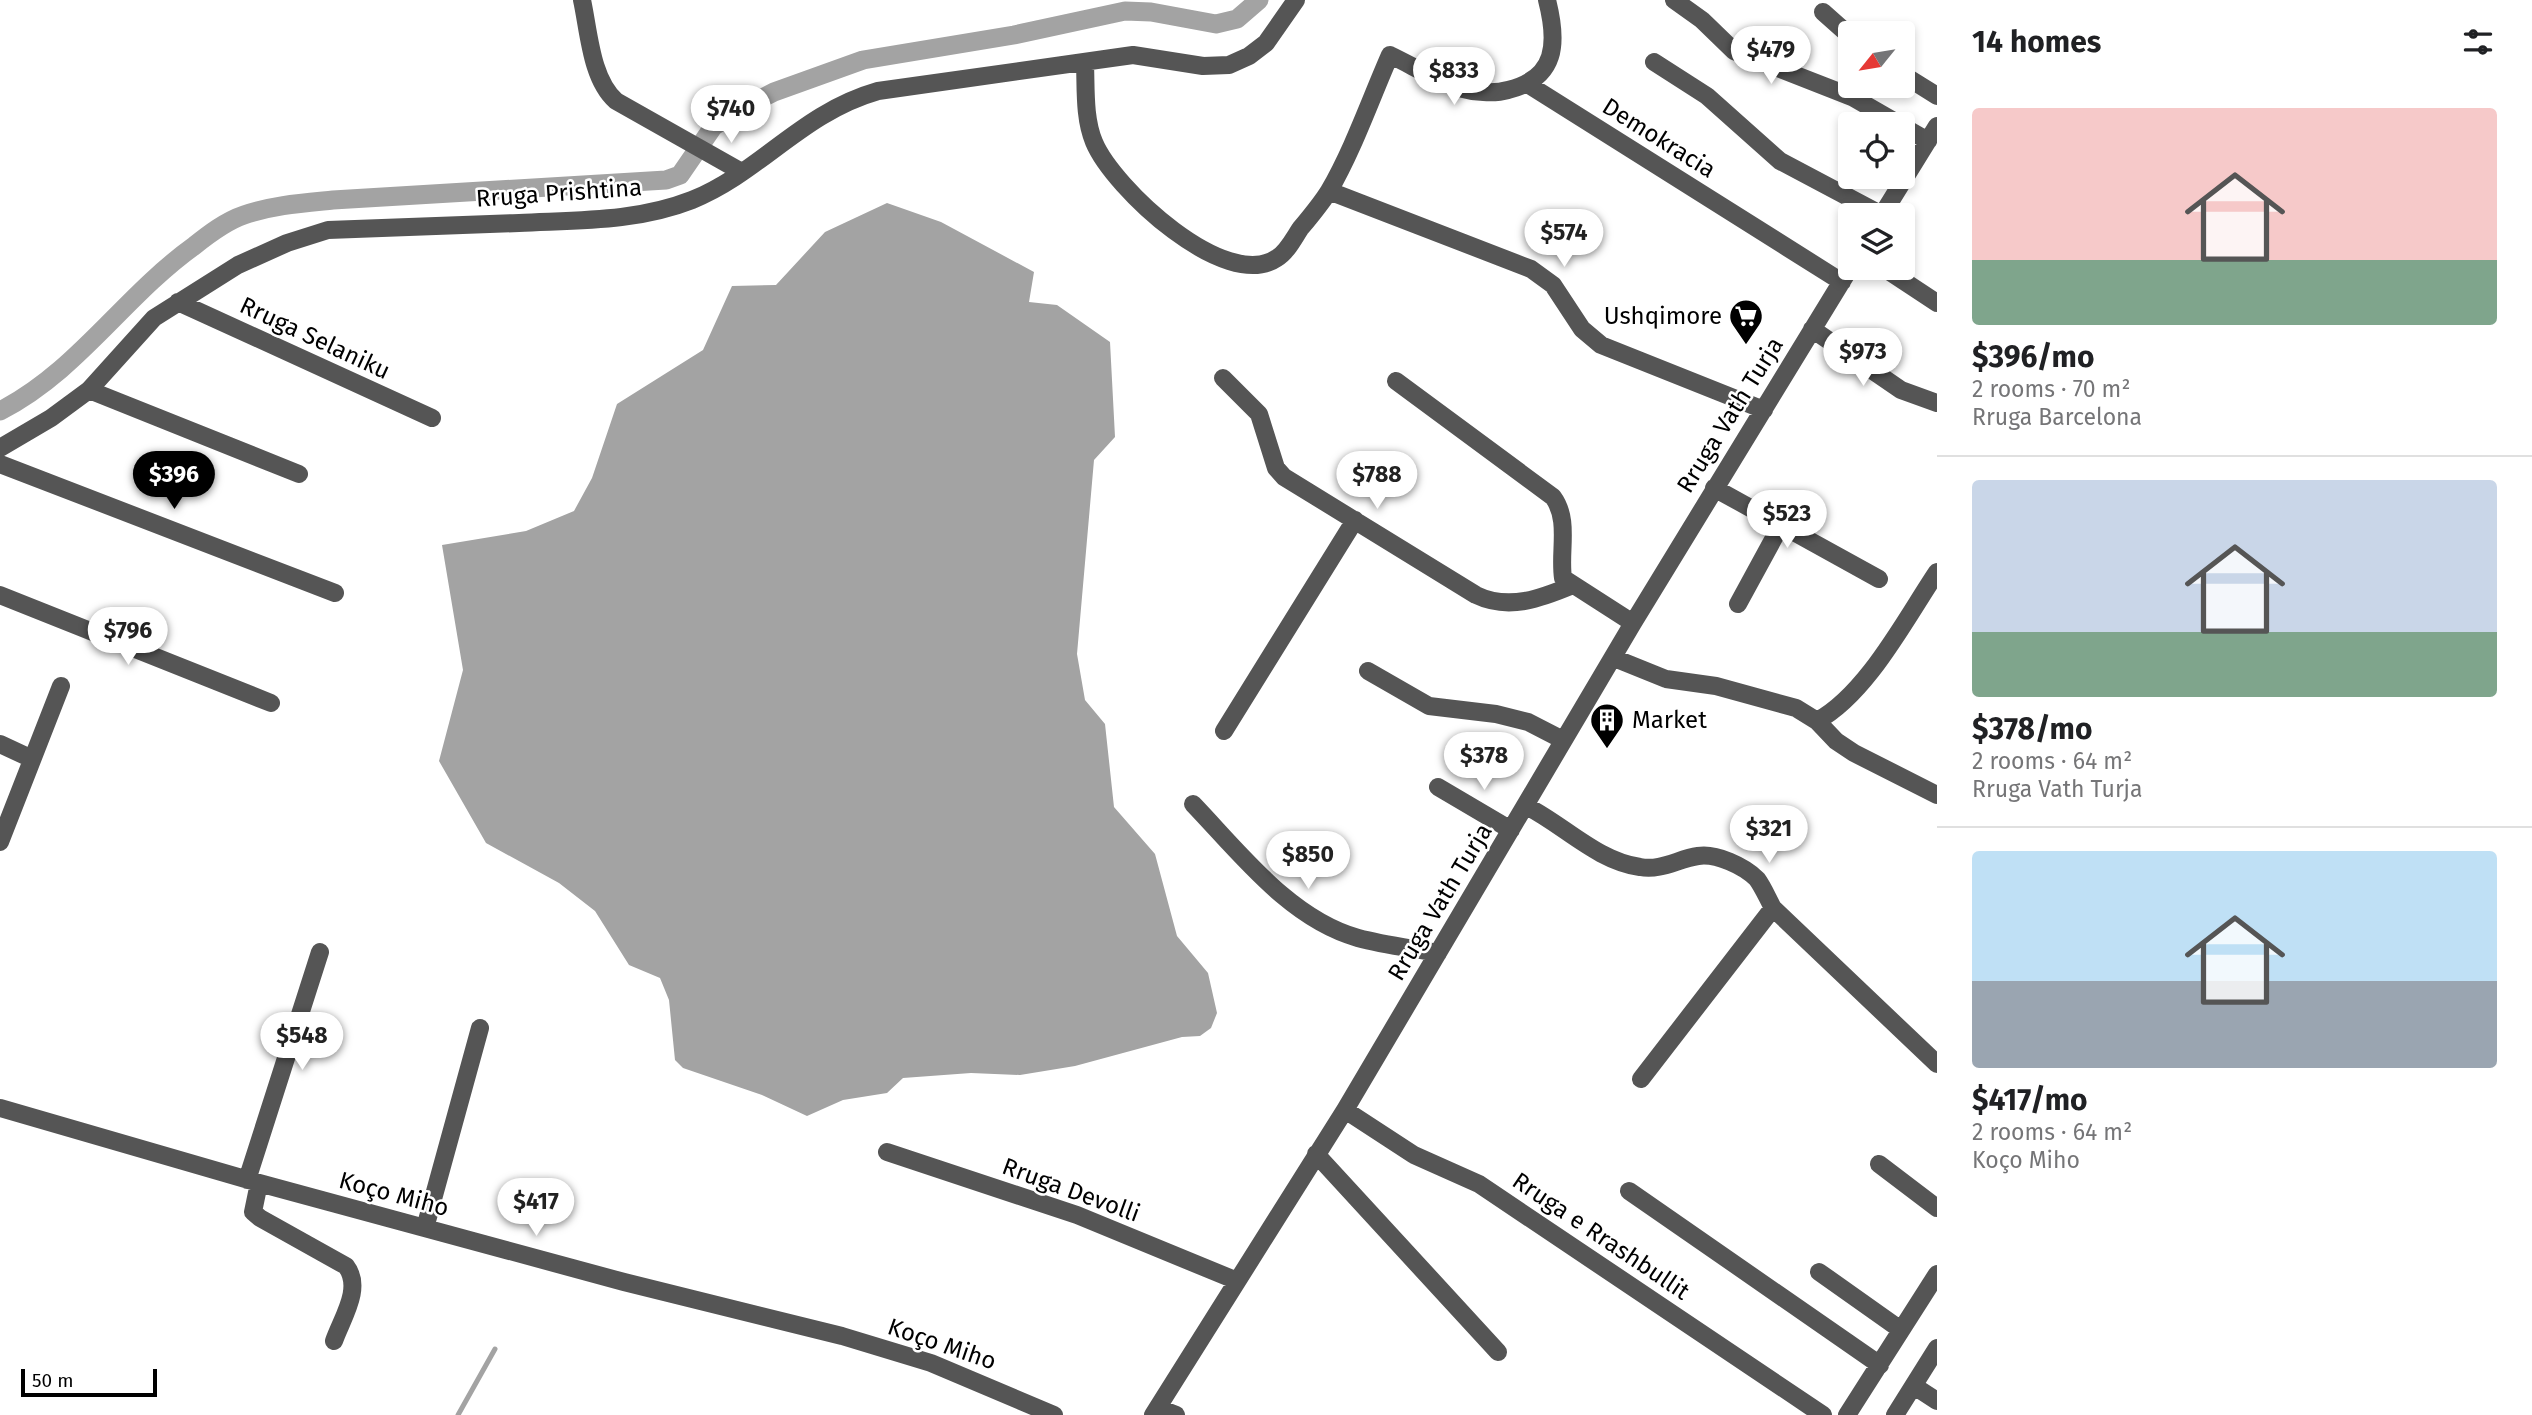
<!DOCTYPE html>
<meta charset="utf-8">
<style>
body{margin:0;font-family:"Fira Sans",sans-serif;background:#f6f6f6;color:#202124;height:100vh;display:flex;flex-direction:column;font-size:26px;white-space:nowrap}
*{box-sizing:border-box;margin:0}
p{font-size:23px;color:#757577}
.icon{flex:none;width:38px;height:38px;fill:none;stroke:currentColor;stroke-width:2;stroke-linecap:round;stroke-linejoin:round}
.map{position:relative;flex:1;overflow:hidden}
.sheet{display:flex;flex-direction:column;background:#fff;width:595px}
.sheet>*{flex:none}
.needle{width:46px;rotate:240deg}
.controls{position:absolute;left:1838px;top:21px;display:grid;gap:14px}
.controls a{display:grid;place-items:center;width:77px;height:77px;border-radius:7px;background:#fff;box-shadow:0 4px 10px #0003;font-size:35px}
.scale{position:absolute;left:21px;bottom:18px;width:136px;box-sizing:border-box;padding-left:7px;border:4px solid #000;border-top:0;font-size:19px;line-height:24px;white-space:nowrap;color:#000;-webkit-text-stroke:5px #fff;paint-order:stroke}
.price{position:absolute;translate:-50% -60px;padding:0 16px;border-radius:24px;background:#fff;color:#222;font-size:23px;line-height:46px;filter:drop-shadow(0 2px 4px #0008)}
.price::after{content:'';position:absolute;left:50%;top:42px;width:21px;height:16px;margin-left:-10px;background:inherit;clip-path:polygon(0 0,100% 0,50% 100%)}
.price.current{background:#000;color:#fff}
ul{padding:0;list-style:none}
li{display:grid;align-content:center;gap:14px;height:371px;padding:0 35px}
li+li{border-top:2px solid #e0e0e0}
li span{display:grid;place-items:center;height:217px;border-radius:7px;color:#555}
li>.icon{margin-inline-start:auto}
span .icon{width:126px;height:126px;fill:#fffc;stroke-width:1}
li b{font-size:30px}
h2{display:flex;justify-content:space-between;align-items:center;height:84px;padding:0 35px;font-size:30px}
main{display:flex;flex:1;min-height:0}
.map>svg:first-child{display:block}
.water{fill:#a3a3a3}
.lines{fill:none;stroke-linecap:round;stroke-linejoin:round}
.stream{stroke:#a3a3a3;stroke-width:5}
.canal{stroke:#a3a3a3;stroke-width:19}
.minor{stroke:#555;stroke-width:18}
.labels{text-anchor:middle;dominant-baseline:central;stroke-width:5;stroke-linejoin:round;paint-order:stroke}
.street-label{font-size:24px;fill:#000;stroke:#fff}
.poi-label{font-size:24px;fill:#000;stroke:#fff;text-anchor:end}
</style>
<main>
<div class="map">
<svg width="1937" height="1415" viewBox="0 0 1937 1415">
<rect width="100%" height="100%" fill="#fff"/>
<path class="water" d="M887 203 941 222 1034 272 1029 302 1057 305 1110 342 1115 437 1094 460 1077 654 1085 700 1105 724 1114 807 1155 854 1177 936 1208 973 1217 1013 1211 1028 1200 1036 1182 1037 1075 1066 1020 1075 971 1073 903 1078 887 1093 843 1100 807 1116 762 1095 683 1068 675 1060 669 1000 660 978 629 965 595 911 559 883 486 843 439 761 463 670 442 545 526 531 574 511 592 478 617 404 703 350 732 286 776 285 825 232Z"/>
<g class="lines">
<path class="stream" d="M458 1415 495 1349"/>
<path class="canal" d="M0 411C78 371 123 297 194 246 209 234 226 221 244 215 273 205 303 203 333 200L666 180 680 175 713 127 735 112 774 92 863 60 1014 35 1125 11 1151 12 1216 24 1237 19 1259 0"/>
<path class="minor" d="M582 0C589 32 591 79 616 101L740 171
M1674 0 1702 20 1734 51 1852 97 1899 124
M1823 12 1850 36
M1654 62 1707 96 1780 161 1882 215
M1085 63C1086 89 1084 118 1094 142 1113 188 1226 293 1277 258 1287 252 1294 238 1300 229 1310 217 1321 204 1329 191 1353 150 1371 98 1390 55 1413 66 1436 80 1459 88 1473 92 1494 94 1508 90 1557 78 1558 43 1547 0
M1902 74 1937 96
M1529 85 1842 282
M1902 126 1928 141
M1329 191 1531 269 1553 285 1582 329 1601 345 1764 410
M1882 215 1937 126
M1884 268 1937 303
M178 302 432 418
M1812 329 1901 390 1937 403
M1223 378 1259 414 1276 468 1284 477 1476 595C1509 611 1542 598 1573 585
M1396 381 1553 497C1570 520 1559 551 1563 578L1633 623
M89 390 299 474
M0 448 51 418 89 390 154 318 238 265 287 243 328 230C391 228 455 225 519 223 578 220 636 222 692 200 761 172 801 113 878 91L1133 55 1203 66 1229 65 1249 56 1266 43 1296 0
M0 464 335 593
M1714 488 1879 579
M0 595 271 703
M1738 604 1781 525
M1614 658 1666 679 1716 686 1796 708 1817 721 1836 741 1854 753 1937 795
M1368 671 1429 706 1496 714 1528 722 1563 740
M1817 721C1867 694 1906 618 1937 572
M1224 731 1355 520
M0 744 30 758
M1438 787 1511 830
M1193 804C1240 853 1290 919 1358 938 1384 945 1411 948 1438 953
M1526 806C1564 825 1597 861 1640 867 1661 871 1678 859 1698 856 1716 853 1744 866 1757 879 1763 887 1768 899 1773 908L1937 1064
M0 842 61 686
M1641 1079 1773 908
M0 1108 259 1183 624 1282 842 1336 931 1363 1054 1415
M1345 1110 1414 1155 1479 1184 1823 1415
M887 1152 1077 1215 1235 1280
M1316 1154 1498 1352
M1879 1164 1937 1208
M247 1180 320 952
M259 1183 253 1212 260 1218 346 1266C363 1288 342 1318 334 1341
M1629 1191 1880 1365
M425 1228 480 1028
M1819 1272 1901 1330
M1914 1386 1937 1401
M1158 1408 1176 1415
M1153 1415 1345 1110 1633 623 1850 268
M1847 1415 1937 1274
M1895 1415 1937 1348"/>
</g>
<defs>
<g id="supermarket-pin" transform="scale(1.75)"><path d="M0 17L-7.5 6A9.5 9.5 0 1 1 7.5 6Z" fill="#000" stroke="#fff"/><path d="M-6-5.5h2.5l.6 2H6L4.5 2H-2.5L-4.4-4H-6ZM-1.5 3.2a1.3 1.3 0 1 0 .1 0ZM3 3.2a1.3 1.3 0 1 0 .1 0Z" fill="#fff"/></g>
<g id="building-pin" transform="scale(1.75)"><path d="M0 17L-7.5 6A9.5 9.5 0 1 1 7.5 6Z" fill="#000" stroke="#fff"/><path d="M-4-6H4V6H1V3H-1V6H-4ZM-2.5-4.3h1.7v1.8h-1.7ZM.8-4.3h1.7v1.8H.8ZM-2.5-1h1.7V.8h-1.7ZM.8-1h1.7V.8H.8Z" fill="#fff"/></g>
</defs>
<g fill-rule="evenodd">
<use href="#supermarket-pin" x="1746" y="316"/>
<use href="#building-pin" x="1607" y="720"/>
</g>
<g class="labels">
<g class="street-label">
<text transform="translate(1659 138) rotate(32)">Demokracia</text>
<text transform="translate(559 193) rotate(-4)">Rruga Prishtina</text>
<text transform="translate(315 338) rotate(25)">Rruga Selaniku</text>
<text transform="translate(1730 415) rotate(-58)">Rruga Vath Turja</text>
<text transform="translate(1440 902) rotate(-59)">Rruga Vath Turja</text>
<text transform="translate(1071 1190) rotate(20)">Rruga Devolli</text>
<text transform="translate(394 1194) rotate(15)">Koço Miho</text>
<text transform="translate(1601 1236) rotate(34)">Rruga e Rrashbullit</text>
<text transform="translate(942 1344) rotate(19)">Koço Miho</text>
</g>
<g class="poi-label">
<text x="1722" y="316">Ushqimore</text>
<text x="1632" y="720" text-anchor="start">Market</text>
</g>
</g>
</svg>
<div class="controls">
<a><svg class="needle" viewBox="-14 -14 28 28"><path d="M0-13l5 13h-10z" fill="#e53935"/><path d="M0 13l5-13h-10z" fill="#757577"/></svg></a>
<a><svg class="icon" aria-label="locate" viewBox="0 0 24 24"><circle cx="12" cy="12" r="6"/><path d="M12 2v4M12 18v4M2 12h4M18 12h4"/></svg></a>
<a><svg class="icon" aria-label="layers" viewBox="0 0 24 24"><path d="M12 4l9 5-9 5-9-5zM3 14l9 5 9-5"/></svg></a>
</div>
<div class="scale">50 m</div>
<b class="price" style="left:1771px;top:86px">$479</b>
<b class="price" style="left:1454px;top:107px">$833</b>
<b class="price" style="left:731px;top:145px">$740</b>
<b class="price" style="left:1564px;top:269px">$574</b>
<b class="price" style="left:1863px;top:388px">$973</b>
<b class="price current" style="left:174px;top:511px">$396</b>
<b class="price" style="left:1377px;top:511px">$788</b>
<b class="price" style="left:1787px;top:550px">$523</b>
<b class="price" style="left:128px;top:667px">$796</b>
<b class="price" style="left:1484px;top:792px">$378</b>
<b class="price" style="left:1769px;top:865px">$321</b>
<b class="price" style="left:1308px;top:891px">$850</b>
<b class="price" style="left:302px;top:1072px">$548</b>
<b class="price" style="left:536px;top:1238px">$417</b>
</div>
<section class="sheet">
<h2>14 homes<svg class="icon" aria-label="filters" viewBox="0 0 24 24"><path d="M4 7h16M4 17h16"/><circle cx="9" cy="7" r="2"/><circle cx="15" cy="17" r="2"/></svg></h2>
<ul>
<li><span style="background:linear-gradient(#f6c9c9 70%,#7fa58c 0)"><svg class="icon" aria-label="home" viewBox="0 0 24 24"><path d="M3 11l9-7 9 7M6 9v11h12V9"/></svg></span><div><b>$396/mo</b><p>2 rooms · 70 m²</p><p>Rruga Barcelona</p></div></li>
<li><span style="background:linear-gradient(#c9d6e8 70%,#7fa58c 0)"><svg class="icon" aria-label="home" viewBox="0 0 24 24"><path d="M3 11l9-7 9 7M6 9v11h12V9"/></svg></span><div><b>$378/mo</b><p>2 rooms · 64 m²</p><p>Rruga Vath Turja</p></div></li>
<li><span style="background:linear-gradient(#bfe0f5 60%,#9aa5b1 0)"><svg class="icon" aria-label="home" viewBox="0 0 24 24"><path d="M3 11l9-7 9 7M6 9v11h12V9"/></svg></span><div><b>$417/mo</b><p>2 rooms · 64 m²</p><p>Koço Miho</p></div></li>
</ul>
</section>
</main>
